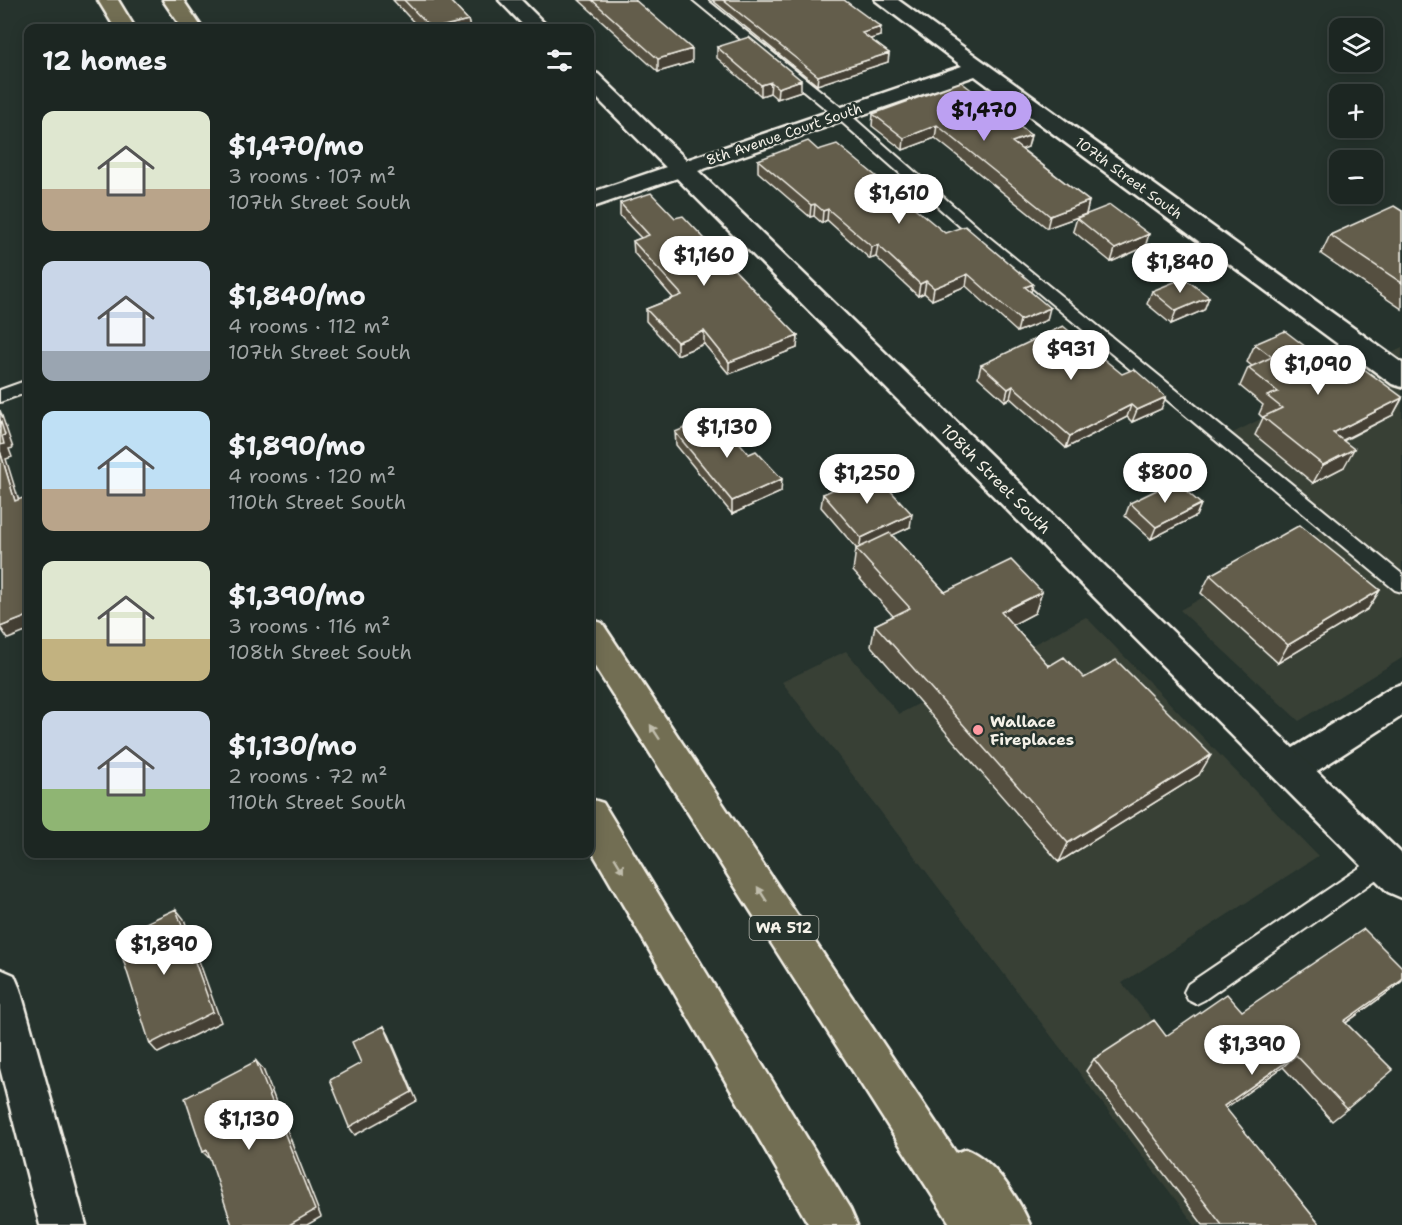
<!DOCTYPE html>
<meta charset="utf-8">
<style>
body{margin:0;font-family:"Shantell Sans",sans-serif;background:#252e2a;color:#f1f3f6;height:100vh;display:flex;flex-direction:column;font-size:22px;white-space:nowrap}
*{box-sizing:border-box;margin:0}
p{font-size:20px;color:#a0a5a5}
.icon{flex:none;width:33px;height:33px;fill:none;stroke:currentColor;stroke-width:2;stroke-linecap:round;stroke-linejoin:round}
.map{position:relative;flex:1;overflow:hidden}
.panel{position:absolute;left:24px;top:24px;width:570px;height:834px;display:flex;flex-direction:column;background:#1c2622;border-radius:12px;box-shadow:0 3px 15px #0003,0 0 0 2px #3a4340}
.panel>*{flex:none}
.controls{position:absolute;left:1329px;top:18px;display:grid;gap:12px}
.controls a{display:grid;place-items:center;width:54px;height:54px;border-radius:12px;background:#1c2622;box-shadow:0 3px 15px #0003,0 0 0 2px #3a4340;font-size:30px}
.price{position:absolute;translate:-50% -51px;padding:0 14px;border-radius:21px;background:#fff;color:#222;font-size:20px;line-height:39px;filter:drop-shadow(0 2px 3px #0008)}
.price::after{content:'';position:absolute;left:50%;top:36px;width:18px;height:14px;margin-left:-9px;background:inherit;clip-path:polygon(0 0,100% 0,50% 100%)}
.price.on{background:#bca0f2;color:#111}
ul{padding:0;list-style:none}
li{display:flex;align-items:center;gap:18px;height:150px;padding:0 18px}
li span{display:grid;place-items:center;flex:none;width:168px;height:120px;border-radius:12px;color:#555}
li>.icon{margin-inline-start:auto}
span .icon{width:72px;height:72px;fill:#fffc;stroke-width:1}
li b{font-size:26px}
h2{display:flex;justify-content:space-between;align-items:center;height:72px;padding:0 18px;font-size:26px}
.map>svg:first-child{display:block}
.built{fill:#384036}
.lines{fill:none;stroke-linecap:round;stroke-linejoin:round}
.service-casing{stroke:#f4f1e8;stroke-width:4}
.minor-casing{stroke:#f4f1e8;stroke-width:5}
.tertiary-casing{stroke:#f4f1e8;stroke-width:5}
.motorway-casing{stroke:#f4f1e8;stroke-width:5}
.service{fill:#26332d;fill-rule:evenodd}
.minor{fill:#26332d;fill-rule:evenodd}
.tertiary{fill:#26332d;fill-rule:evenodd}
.motorway{fill:#726e52;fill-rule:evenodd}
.wall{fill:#555040;stroke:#f4f1e8;stroke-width:1.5}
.shaded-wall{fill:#454134;stroke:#f4f1e8;stroke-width:1.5}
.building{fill:#635d4b;stroke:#f4f1e8;stroke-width:1.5}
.oneway{fill:#c0bdac}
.poi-dot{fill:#ff9aa2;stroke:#26332d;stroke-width:2}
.labels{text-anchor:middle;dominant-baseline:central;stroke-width:5;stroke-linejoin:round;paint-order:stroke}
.far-street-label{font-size:14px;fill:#f4f1e8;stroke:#26332d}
.shield{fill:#26332d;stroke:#b6b8b0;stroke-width:1.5}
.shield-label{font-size:15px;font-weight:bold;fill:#f4f1e8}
.street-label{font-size:16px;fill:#f4f1e8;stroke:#26332d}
.poi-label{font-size:16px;font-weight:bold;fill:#f4f1e8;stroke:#26332d;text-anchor:start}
</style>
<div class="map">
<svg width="1402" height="1225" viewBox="0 0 1402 1225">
<rect width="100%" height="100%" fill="#26332d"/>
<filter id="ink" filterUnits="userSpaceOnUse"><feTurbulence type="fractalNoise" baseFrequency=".0167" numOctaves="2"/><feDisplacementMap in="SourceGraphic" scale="12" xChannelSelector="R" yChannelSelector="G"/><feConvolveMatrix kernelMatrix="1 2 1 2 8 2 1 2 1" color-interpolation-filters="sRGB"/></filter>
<g filter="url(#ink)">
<path class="built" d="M1402 348V658L1299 721 1180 610 1325 530 1217 441Z
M1086 617 1318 856 1122 983 1320 1225H1195L782 682 846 651 899 714Z"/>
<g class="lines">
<g class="service-casing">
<path id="service" d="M693 0H707L847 112 990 238 1402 574V592L1395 590 980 244 837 118Z
M28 380V392L0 402V390Z
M1383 852 1391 855 1394 862 1391 869 1204 1000 1196 1004 1188 1000 1184 992 1188 984Z"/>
</g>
<g class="minor-casing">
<path id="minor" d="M875 0H898L1402 363V387L1392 384 975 76 590 208V193L962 66Z
M1402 684V716L1303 780 1290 785 1277 780 1272 769 1277 758 1390 688Z
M0 969 14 975 20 989 86 1225H40L0 1068Z"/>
</g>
<g class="tertiary-casing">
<path id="tertiary" d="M499 0H521L549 28H526Z
M590 72 598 74 1402 854V898L1388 892 590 91Z"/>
</g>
<g class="motorway-casing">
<path id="motorway" d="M98 0H118L135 28H115Z
M163 0H183L202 28H182Z
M590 619 602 623 956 1153 966 1149C994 1160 1018 1197 1030 1225H951L590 659Z
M590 799 603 803 850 1209 857 1225H809L590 848Z"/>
</g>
<use href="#service" class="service"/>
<use href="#minor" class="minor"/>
<use href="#tertiary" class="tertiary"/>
<use href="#motorway" class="motorway"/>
</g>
<path class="wall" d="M393 0H449L468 20 470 28H419Z
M579 0H635L692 62 658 72Z
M712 0H844L880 36 870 39 889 53 888 62 817 85Z
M717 47 801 91 777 99 770 93 761 96 717 58Z
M873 114 1031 135 1028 147 1022 149 1089 201 1086 214 1047 228 935 138 903 150 872 126Z
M818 150 945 233 1031 292 1047 320 1017 332 966 286 932 300 924 293 918 296 876 257 870 259 827 220 822 223 814 216 810 217 758 172V160Z
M620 203 675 218 798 336 797 348 729 374 704 344 677 355 646 321V309L673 298 634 253 633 241 641 238 620 216Z
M1402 211V309L1321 254 1330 235Z
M1077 218 1145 247 1111 262 1073 231Z
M1152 291 1209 297 1204 310 1171 324 1147 304Z
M1255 344 1331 366 1402 397V399L1393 415 1343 441 1344 467 1313 483 1255 435 1263 418 1259 414 1263 405 1240 386 1248 368 1252 366 1247 362Z
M981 365 1161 409 1132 422 1127 417 1066 448 1010 398 1005 401 978 377Z
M675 432 781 492 732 514 676 445Z
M823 494 910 527 892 535 945 592H1042L1035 613 1012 625 1049 666 1084 678 1199 775 1059 862 871 646 875 625 893 616 853 571 856 549H857L821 507Z
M1130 503 1201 504 1196 516 1151 539 1125 516Z
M1210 575 1380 590 1368 609 1278 663 1201 593Z
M1402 967V981L1394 988 1346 1023 1347 1109 1332 1121 1283 1067 1225 1108 1320 1225H1203L1086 1071 1094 1059 1242 1011Z"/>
<path class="shaded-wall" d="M468 20 470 28H436Z
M881 27 880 36 861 42 862 33Z
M692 49V62L658 72V59Z
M889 53 888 62 817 85 818 76Z
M801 80V91L777 99 778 88Z
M771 82 770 93 761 96V85Z
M937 125 935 138 903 150 904 138Z
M1031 135 1028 147 1010 154 1012 142Z
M1089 201 1086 214 1047 228 1050 216Z
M815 204 814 216 810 217 811 205Z
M828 209 827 220 822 223 823 211Z
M1149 234 1145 247 1111 262 1115 249Z
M878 245 876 257 870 259 872 247Z
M968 274 966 286 932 300 934 288Z
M926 281 924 293 918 296 920 284Z
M1033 284 1030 296 1025 287Z
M1209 297 1204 310 1171 324 1176 311Z
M1050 308 1047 320 1017 332 1020 320Z
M704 331V344L677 355V342Z
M798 336 797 348 729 374V362Z
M1013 386 1010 398 1005 401 1008 389Z
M1166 397 1161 409 1132 422 1137 410Z
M1402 398 1393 415 1323 450 1333 433Z
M1131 405 1127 417 1066 448 1070 436Z
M0 410 13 448 9 449 12 457 6 459 23 514 15 501 0 451Z
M1354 449 1344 467 1313 483 1323 465Z
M782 479 781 492 732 514V501Z
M1201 504 1196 516 1151 539 1156 527Z
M912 514 910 527 859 551 861 538Z
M28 526V549L21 528Z
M1380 590 1368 609 1278 663 1288 645Z
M1042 592 1035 613 995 634 1001 612Z
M28 616V631L8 639 0 627Z
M1211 755 1199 775 1059 862 1068 843Z
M176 909 184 919 221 1022 158 1053 150 1044Z
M1402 980V981L1394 988 1330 1034 1344 1021Z
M384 1026 389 1035 417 1101 355 1135 349 1127Z
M1296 1055 1283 1067 1212 1118 1224 1106Z
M256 1061 263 1069 321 1217 307 1225H289Z
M207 1150 211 1160 203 1152Z"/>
<path class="building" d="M404 0H449L468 20 436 28H431Z
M592 0H635L692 49 658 59Z
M723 0H844L881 27 862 33 889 53 818 76Z
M413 25 415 28H401Z
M749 37 801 80 778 88 771 82 761 85 717 47Z
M961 82 1031 135 1012 142 1089 201 1050 216 937 125 904 138 873 114Z
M808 141 818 150 837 144 945 233 965 226 1033 284 1025 287 1050 308 1020 320 968 274 934 288 926 281 920 284 878 245 872 247 828 209 823 211 815 204 811 205 758 160Z
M651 193 675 218 683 216 798 336 729 362 704 331 677 342 646 309 682 295 633 241 649 235 620 203Z
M1110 205 1149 234 1115 249 1077 218Z
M1394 206 1402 211V283L1330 235Z
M1184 278 1209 297 1176 311 1152 291Z
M1063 326 1122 374 1134 369 1166 397 1137 410 1131 405 1070 436 1013 386 1008 389 981 365Z
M1285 331 1331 366 1349 358 1402 397V398L1333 433 1354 449 1323 465 1263 417 1282 408 1267 396 1278 392 1248 368 1272 357 1255 344Z
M716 415 749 454 756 451 782 479 732 501 675 432Z
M0 419 5 435 2 436 4 444 0 445Z
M0 451 15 501 28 496V526L21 528 28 549V616L0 627Z
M873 472 912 514 861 538 823 494Z
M1175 481 1201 504 1156 527 1130 503Z
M1300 525 1380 590 1288 645 1210 575Z
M890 533 945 592 1011 560 1042 592 1001 612 1049 666 1064 657 1084 678 1116 660 1211 755 1068 843 875 625 910 608 856 549Z
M176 909 213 1012 150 1044 116 937Z
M1364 929 1402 967V980L1344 1021 1393 1070 1347 1109 1296 1055 1224 1106 1320 1225H1222L1094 1059 1154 1020 1166 1036 1227 994 1242 1011Z
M384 1026 412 1092 349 1127 330 1080 361 1063 352 1042Z
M256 1061 315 1210 289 1225H232L207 1150 203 1152 185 1098Z"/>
<defs><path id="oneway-solid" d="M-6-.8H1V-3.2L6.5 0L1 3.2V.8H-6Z" transform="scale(1.5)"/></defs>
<g class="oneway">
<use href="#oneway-solid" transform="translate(655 732) rotate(-123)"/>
<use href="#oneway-solid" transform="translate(619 865) rotate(59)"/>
<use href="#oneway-solid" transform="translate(762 894) rotate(-123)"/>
</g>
</g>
<circle class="poi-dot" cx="978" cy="730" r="6"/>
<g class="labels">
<g class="far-street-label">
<text transform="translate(784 134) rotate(-19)">8th Avenue Court South</text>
<text transform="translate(1129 178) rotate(36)">107th Street South</text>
</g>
<rect class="shield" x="749.5" y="916" width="69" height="24" rx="4.5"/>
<g class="shield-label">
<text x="784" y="928">WA 512</text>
</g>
<g class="street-label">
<text transform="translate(996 479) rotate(45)">108th Street South</text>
</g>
<g class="poi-label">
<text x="990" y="721">Wallace<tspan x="990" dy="18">Fireplaces</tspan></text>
</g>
</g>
</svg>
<div class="controls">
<a><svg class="icon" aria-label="layers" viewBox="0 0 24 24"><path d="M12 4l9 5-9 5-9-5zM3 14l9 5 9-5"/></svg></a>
<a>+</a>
<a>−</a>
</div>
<b class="price on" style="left:984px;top:142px">$1,470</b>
<b class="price" style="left:899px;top:225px">$1,610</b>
<b class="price" style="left:704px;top:287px">$1,160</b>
<b class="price" style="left:1180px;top:294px">$1,840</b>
<b class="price" style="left:1071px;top:381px">$931</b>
<b class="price" style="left:1318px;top:396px">$1,090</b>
<b class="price" style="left:727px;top:459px">$1,130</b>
<b class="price" style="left:1165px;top:504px">$800</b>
<b class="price" style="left:867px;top:505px">$1,250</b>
<b class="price" style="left:164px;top:976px">$1,890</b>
<b class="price" style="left:1252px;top:1076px">$1,390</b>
<b class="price" style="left:249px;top:1151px">$1,130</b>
<section class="panel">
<h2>12 homes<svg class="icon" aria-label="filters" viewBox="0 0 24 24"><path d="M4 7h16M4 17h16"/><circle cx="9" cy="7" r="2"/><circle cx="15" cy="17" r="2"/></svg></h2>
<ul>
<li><span style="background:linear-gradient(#dfe7d0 65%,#b9a48a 0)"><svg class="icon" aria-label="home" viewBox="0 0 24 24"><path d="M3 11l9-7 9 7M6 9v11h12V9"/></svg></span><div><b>$1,470/mo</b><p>3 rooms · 107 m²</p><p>107th Street South</p></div></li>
<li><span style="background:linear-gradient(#c9d6e8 75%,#9aa5b1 0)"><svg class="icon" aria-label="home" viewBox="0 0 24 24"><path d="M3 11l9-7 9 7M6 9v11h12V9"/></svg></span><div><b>$1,840/mo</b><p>4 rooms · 112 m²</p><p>107th Street South</p></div></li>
<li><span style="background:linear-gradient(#bfe0f5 65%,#b9a48a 0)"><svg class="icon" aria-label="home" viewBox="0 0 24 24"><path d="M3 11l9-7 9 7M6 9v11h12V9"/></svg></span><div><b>$1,890/mo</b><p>4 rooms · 120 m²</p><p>110th Street South</p></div></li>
<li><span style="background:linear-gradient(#dfe7d0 65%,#c2b280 0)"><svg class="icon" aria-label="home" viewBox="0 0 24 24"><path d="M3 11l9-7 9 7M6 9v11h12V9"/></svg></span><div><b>$1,390/mo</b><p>3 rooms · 116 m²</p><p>108th Street South</p></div></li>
<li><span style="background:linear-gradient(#c9d6e8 65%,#8fb573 0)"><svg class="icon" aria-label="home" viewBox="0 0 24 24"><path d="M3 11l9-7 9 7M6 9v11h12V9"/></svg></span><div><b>$1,130/mo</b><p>2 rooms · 72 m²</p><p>110th Street South</p></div></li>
</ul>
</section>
</div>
